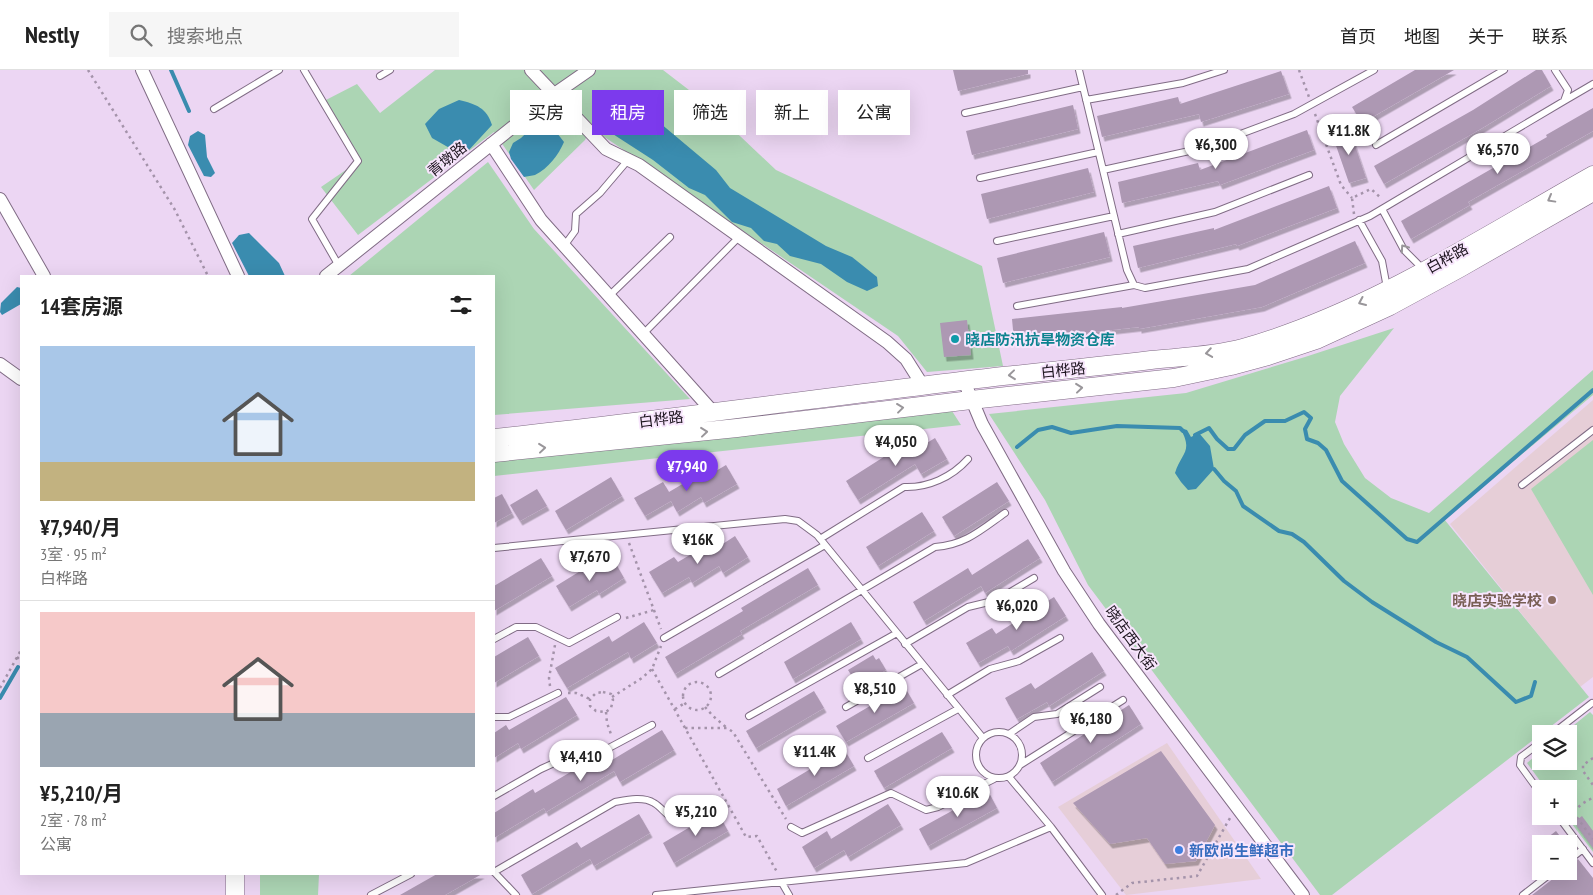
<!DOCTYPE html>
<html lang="zh">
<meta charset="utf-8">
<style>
body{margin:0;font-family:"PT Sans Narrow","Noto Sans SC",sans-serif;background:#f6f6f6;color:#222;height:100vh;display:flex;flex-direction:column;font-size:19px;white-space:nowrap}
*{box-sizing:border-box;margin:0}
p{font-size:16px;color:#767676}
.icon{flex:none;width:28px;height:28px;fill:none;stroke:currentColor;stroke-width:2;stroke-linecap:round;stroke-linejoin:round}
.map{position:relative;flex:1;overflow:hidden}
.details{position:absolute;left:20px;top:205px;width:475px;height:600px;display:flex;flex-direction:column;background:#fff;border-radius:0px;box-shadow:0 5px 20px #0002}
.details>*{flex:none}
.banner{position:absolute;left:510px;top:20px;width:475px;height:45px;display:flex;gap:10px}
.buttons{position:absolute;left:1532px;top:655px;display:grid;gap:10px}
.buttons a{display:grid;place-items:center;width:45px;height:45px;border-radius:0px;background:#fff;box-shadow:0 5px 20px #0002;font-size:25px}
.price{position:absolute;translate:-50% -42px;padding:0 11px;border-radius:18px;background:#fff;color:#222;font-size:16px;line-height:32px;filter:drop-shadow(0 1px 2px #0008)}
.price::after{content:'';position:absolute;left:50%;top:30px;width:15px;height:11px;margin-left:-8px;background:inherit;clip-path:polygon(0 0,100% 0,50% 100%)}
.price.active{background:#7c3aed;color:#fff}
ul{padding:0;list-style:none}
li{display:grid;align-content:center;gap:10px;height:265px;padding:0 20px}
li+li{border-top:1px solid #e0e0e0}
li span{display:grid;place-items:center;height:155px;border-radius:0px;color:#555}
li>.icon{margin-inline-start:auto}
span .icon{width:90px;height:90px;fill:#fffc;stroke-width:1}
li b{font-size:21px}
h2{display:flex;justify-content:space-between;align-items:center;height:60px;padding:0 20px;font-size:21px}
.pill{padding:0 18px;border-radius:0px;background:#fff;box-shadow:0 5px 20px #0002;font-size:18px;line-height:45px}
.pill.active{background:#7c3aed;color:#fff}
header{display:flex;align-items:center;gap:30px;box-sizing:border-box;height:70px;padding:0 25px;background:#fff;border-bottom:1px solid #e0e0e0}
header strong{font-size:24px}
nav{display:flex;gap:28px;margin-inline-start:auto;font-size:18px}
.search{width:350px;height:45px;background:#f6f6f6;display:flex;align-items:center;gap:12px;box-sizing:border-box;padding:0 18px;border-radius:0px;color:#767676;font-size:19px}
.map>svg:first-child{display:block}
.commercial{fill:#e6ced8}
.education{fill:#e6ced7}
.green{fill:#acd5b4}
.water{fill:#3a8caf}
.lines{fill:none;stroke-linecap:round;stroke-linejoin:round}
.stream{stroke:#3a8caf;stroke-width:4}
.building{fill:#ad98b3;filter:url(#shadow)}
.lane-casing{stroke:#806c85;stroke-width:8}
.street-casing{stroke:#806c85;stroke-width:14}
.secondary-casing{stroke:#806c85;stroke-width:19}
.path{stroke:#a493aa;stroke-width:2.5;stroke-dasharray:2.5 4;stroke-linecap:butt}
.lane{stroke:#fff;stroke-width:6}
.street{stroke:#fff;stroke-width:12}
.secondary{stroke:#fff;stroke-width:18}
.oneway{stroke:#99969a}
.culture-dot{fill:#0f9aa8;stroke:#f7e5fc;stroke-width:2}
.education-dot{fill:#8d6e63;stroke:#f7e5fc;stroke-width:2}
.shop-dot{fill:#3f7fe0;stroke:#f7e5fc;stroke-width:2}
.labels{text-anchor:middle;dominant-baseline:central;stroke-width:4;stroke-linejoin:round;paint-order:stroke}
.street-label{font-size:15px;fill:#1d151f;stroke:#f7e5fc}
.culture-label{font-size:15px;font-weight:bold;fill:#0d838f;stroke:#f7e5fc;text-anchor:start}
.education-label{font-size:15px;font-weight:bold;fill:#785e54;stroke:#f7e5fc;text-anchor:end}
.shop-label{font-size:15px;font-weight:bold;fill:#366cbe;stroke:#f7e5fc;text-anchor:start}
</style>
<header>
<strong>Nestly</strong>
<div class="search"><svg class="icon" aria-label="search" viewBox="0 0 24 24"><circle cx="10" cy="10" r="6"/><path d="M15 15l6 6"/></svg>搜索地点</div>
<nav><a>首页</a><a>地图</a><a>关于</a><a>联系</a></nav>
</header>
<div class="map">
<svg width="1593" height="825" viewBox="0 0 1593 825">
<defs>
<filter id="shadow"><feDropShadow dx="2.5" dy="4.5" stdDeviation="0" flood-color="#0004"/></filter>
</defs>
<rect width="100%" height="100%" fill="#ecd6f3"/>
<path class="commercial" d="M1167 673 1261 809 1126 825 1058 737Z"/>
<path class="education" d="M1593 330V607L1580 617 1450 454Z"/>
<path class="green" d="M435 0H663L702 30 776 100 982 196 1003 296 927 302 898 266 603 66 593 53 585 70 534 120 494 62 358 165 321 117 359 91 322 32 357 14 380 43Z
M488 92 534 159 690 329 494 345V206H349Z
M1394 258 1340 326 1335 352 1344 374 1365 408 1391 428 1429 443 1593 300V325L1444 449 1589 627 1332 825H1320L1088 515 1045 430 989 344 1186 323 1305 287Z
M952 341 961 355 494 406V391Z
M1593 370V525L1531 419Z
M1590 642 1593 645V782L1566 746H1569V719H1546L1527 693 1541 681V691H1569V664H1563Z
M260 804H319L318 825H260Z"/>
<path class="water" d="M623 22 716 100 730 118 826 176 852 187 877 207 878 216 867 221 847 212 821 194 790 186 777 174 764 171 751 158 732 152 705 125 689 118 653 90 602 57 597 47 599 37 608 24Z
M459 30C476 34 487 38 492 55L468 81 453 80 432 68 425 54 439 39Z
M540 50H547L564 72C559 84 548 99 535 105 532 106 527 106 524 107L511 89 509 82 513 73 521 68Z
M198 61 205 65 207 87 215 103 211 107 204 106 188 75 190 66Z
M249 163 279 193 285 206H249L232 173 239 165Z
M17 217 21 218V234L2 245 0 242 1 233Z
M1180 358 1187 360 1191 367 1199 363 1210 376 1214 399 1196 419 1188 420 1181 412 1175 403C1181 383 1194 382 1180 358Z"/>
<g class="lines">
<path class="stream" d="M171 0 189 41
M1195 365 1209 358 1217 369 1228 379H1234L1245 365 1265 351H1285L1304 342 1311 348 1305 359 1307 369 1318 373 1326 380 1342 411 1407 469 1417 472 1593 320
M1017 377 1038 360 1052 357 1071 363 1117 356 1180 358 1183 361
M1214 399 1224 411 1236 421 1243 436 1279 461 1292 464 1304 472 1344 511 1372 532 1436 572 1467 587 1516 632 1531 626 1535 612
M0 628 18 597"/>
</g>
<path class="building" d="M953 0H1028V4L958 21Z
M1415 0H1454L1362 53 1352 37Z
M1536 0H1542L1551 16 1484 57 1384 114 1374 96 1473 40Z
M1281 1 1289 24 1201 52 1199 44 1102 67 1097 46 1178 27 1180 34Z
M1073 35 1078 59 972 85 966 61Z
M1593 38V61L1468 132 1470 135 1411 169 1401 151 1547 67 1546 65Z
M1349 58 1366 108 1349 113 1332 64Z
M1307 60 1314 80 1220 115 1218 111 1122 133 1118 112 1198 93 1200 100Z
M1088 98 1094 122 987 149 981 124Z
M1329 116 1337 138 1237 176 1236 174 1138 198 1133 176 1214 158V160Z
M1104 162 1110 187 1003 213 997 188Z
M1355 171 1365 193 1262 237 1139 259V257L1014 271 1012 249 1122 237V238L1255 215Z
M967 250 971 285 944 287 940 253Z
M935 368 947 389 921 404 915 394 858 430 846 411 901 376 907 385Z
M726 395 737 414 704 433 701 427 677 442 671 431 645 446 634 428 663 412 669 422 696 406 699 411Z
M611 407 622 426 566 460 555 441Z
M997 412 1009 431 954 466 942 447Z
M537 419 547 436 520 451 510 435Z
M502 424 512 443 494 453V428Z
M922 442 934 461 878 496 866 477Z
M735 466 748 487 723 503 719 496 692 513 689 507 662 523 649 502 674 487 678 492 705 476 709 483Z
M1028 469 1040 488 985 523 981 516 924 551 913 532 968 498 972 505Z
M612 487 624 508 599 524 597 520 569 537 556 516 582 500 584 504Z
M541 488 552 506 494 541V516Z
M808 498 818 515 740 561 742 564 675 604 665 587 743 541 741 538Z
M1054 527 1066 546 1011 581 1008 576 978 593 966 573 992 558 996 564Z
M644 552 657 573 631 589 628 582 567 618 555 598 609 566 612 572Z
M851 552 861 569 793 609 784 592Z
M528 567 539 586 494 613V587Z
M1092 582 1104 601 1049 636 1047 632 1017 649 1005 628 1031 613 1035 619Z
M873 585 876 590 879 588 886 600 871 609 872 612 860 619 848 600Z
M904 616 914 633 846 672 836 656Z
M814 621 824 638 756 678 746 661Z
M566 627 577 645 521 679 518 673 494 688V663L506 655 509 660Z
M1129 635 1141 654 1052 712 1040 693Z
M662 660 674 680 620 712 614 701 546 742 544 738 494 768V743L533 719 535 723 591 690 597 699Z
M942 662 952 678 884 718 874 701Z
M844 679 854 696 786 736 777 719Z
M1161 681 1215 755 1196 791 1165 794 1147 768 1110 774 1073 733Z
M988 721 997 738 928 776 919 759Z
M888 734 901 755 848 787 844 780 814 798 802 777 827 761 831 769Z
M717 741 728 761 674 793 663 773Z
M639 744 650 763 594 796 590 789 532 824 521 805 577 772 581 778Z
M1582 746 1593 761V778L1574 752Z
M1556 761 1566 774H1539Z
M1578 789 1593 808V825H1532L1563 801H1569V795Z
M437 804H482L445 825H400Z"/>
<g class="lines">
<g class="lane-casing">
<path id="lane" d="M304 0 358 91 312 149 339 196
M1079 0 1127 200 1134 215 1145 218 1248 199 1370 146 1564 31 1568 20 1555 0
M380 6 390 0
M1086 30 1183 13 1224 0
M1564 31 1593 14
M214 39 279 0
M965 43 1083 17
M1376 75 1504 0
M1103 100 1203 78 1294 44 1374 0
M980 108 1098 82
M1382 139 1404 180 1424 200
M1359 150 1382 191 1387 218
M1118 164 1215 142 1309 105
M997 171 1114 146
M564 176 575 161 576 144 600 123 628 90
M609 226 670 167
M1017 236 1134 215
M643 264 739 167
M1522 415 1593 360
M820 469 904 417C928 418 952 407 968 389
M494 478 785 449 798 451 817 465 983 668
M664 568 825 475
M494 569 516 557H536L569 573 617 547
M905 574 968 537 997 530 1034 508
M719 604 935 477C965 475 981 460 1005 443
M947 625 990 599 1019 591 1060 568
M846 637 922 594
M749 646 897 563
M494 647H509L558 623
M976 685a23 23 0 1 1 46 0a23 23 0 1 1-46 0Z
M1009 664 1034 647 1057 644 1100 617
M1552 664 1592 633
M1541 672 1521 687 1520 695 1541 724
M868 688 958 639
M1020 695 1123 630
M1009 707 1051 757 1102 825
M494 726 541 699 587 678 607 679 652 655
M1558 746 1593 793
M791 757 802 763 891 723 926 740 938 737 994 709
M1569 790 1583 779
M494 802 615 732C626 730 643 726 654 733 663 738 666 747 676 749L705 731
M494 802 516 825
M782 813 789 825
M371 825 411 804
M656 825 966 793 1051 757
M1523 825 1554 801"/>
</g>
<g class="street-casing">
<path id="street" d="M142 0 238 206
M531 0 606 79 639 95 887 272 906 289 923 316
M491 74 541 150 714 343
M0 129 44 206
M326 206 553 25 589 0
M0 294 21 309
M964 311 982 354 1064 501 1099 554 1303 825"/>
</g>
<g class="secondary-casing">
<path id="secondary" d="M494 368C664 350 833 326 1003 306 1052 301 1102 296 1151 290 1181 287 1213 286 1243 278 1367 243 1481 168 1593 105
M494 383 737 358 971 330 1174 308 1231 296 1268 286 1316 270 1390 236 1460 198 1593 122
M235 825V804"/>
</g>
<path class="path" d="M88 0 175 140 208 206
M1299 0 1309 27
M1315 44 1341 115 1352 128
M1354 144 1352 128 1371 119 1381 128
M629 473 661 559
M626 548 654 540
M17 587 21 591
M652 599 746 767 757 766 777 802
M683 626a14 14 0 1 1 28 0a14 14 0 1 1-28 0Z
M550 616 549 608 555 575
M0 618 21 580
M603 622 611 624 613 630 611 638 606 642 596 641 590 636V629L596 623Z
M568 623H576L590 629
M612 627 642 608 652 599 661 576
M705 637 713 646 727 658
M675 639 685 633
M606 642 607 653 612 667
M685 658H727L733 662 786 749
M1593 688 1583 695V701L1593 715
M1573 742 1593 769
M1570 747C1576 738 1583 732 1593 728
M1116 825 1132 813 1197 806 1230 748"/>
<use href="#lane" class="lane"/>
<use href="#street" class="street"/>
<use href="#secondary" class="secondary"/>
</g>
<defs><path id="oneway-chevron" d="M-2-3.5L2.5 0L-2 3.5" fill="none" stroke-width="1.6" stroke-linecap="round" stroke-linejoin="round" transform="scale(1.25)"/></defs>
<g class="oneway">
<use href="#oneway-chevron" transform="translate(1551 129) rotate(151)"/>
<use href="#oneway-chevron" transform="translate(1404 178) rotate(-125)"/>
<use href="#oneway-chevron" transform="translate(1362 232) rotate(156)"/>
<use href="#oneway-chevron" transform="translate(1209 283) rotate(171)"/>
<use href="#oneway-chevron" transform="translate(1012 305) rotate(174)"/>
<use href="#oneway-chevron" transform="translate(1079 318) rotate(-6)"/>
<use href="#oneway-chevron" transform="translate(900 338) rotate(-7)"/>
<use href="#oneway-chevron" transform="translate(704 362) rotate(-6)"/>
<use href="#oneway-chevron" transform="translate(542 378) rotate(-6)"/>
</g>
<circle class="culture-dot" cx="955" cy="269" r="5"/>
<circle class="education-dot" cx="1552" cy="530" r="5"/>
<circle class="shop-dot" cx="1179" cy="780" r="5"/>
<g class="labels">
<g class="street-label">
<text transform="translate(447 89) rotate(-39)">青墩路</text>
<text transform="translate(1447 188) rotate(-29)">白桦路</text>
<text transform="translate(1063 300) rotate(-6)">白桦路</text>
<text transform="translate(661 349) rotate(-7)">白桦路</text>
<text transform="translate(1131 568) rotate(54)">晓店西大街</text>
</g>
<g class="culture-label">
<text x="965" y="269">晓店防汛抗旱物资仓库</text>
</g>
<g class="education-label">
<text x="1542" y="530">晓店实验学校</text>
</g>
<g class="shop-label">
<text x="1189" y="780">新欧尚生鲜超市</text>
</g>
</g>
</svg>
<div class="buttons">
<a><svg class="icon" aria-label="layers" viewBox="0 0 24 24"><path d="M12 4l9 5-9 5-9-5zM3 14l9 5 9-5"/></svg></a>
<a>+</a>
<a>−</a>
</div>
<b class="price" style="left:1349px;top:86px">¥11.8K</b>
<b class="price" style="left:1216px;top:100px">¥6,300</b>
<b class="price" style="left:1498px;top:105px">¥6,570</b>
<b class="price" style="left:896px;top:397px">¥4,050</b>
<b class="price active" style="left:687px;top:422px">¥7,940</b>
<b class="price" style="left:698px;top:495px">¥16K</b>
<b class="price" style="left:590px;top:512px">¥7,670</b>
<b class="price" style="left:1017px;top:561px">¥6,020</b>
<b class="price" style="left:875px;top:644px">¥8,510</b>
<b class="price" style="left:1091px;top:674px">¥6,180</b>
<b class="price" style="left:815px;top:707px">¥11.4K</b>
<b class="price" style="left:581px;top:712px">¥4,410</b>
<b class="price" style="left:958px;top:748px">¥10.6K</b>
<b class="price" style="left:696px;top:767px">¥5,210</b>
<div class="banner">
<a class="pill">买房</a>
<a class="pill active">租房</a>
<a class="pill">筛选</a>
<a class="pill">新上</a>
<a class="pill">公寓</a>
</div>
<section class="details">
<h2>14套房源<svg class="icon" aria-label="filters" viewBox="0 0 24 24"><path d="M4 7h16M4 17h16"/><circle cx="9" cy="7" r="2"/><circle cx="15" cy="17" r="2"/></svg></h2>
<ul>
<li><span style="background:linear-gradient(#a9c7e8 75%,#c2b280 0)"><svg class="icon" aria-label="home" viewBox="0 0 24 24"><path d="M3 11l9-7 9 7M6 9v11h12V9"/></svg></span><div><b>¥7,940/月</b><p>3室 · 95 m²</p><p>白桦路</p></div></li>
<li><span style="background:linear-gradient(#f6c9c9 65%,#9aa5b1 0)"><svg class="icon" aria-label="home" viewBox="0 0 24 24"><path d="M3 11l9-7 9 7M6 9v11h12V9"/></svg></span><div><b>¥5,210/月</b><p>2室 · 78 m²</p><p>公寓</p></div></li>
</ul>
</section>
</div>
